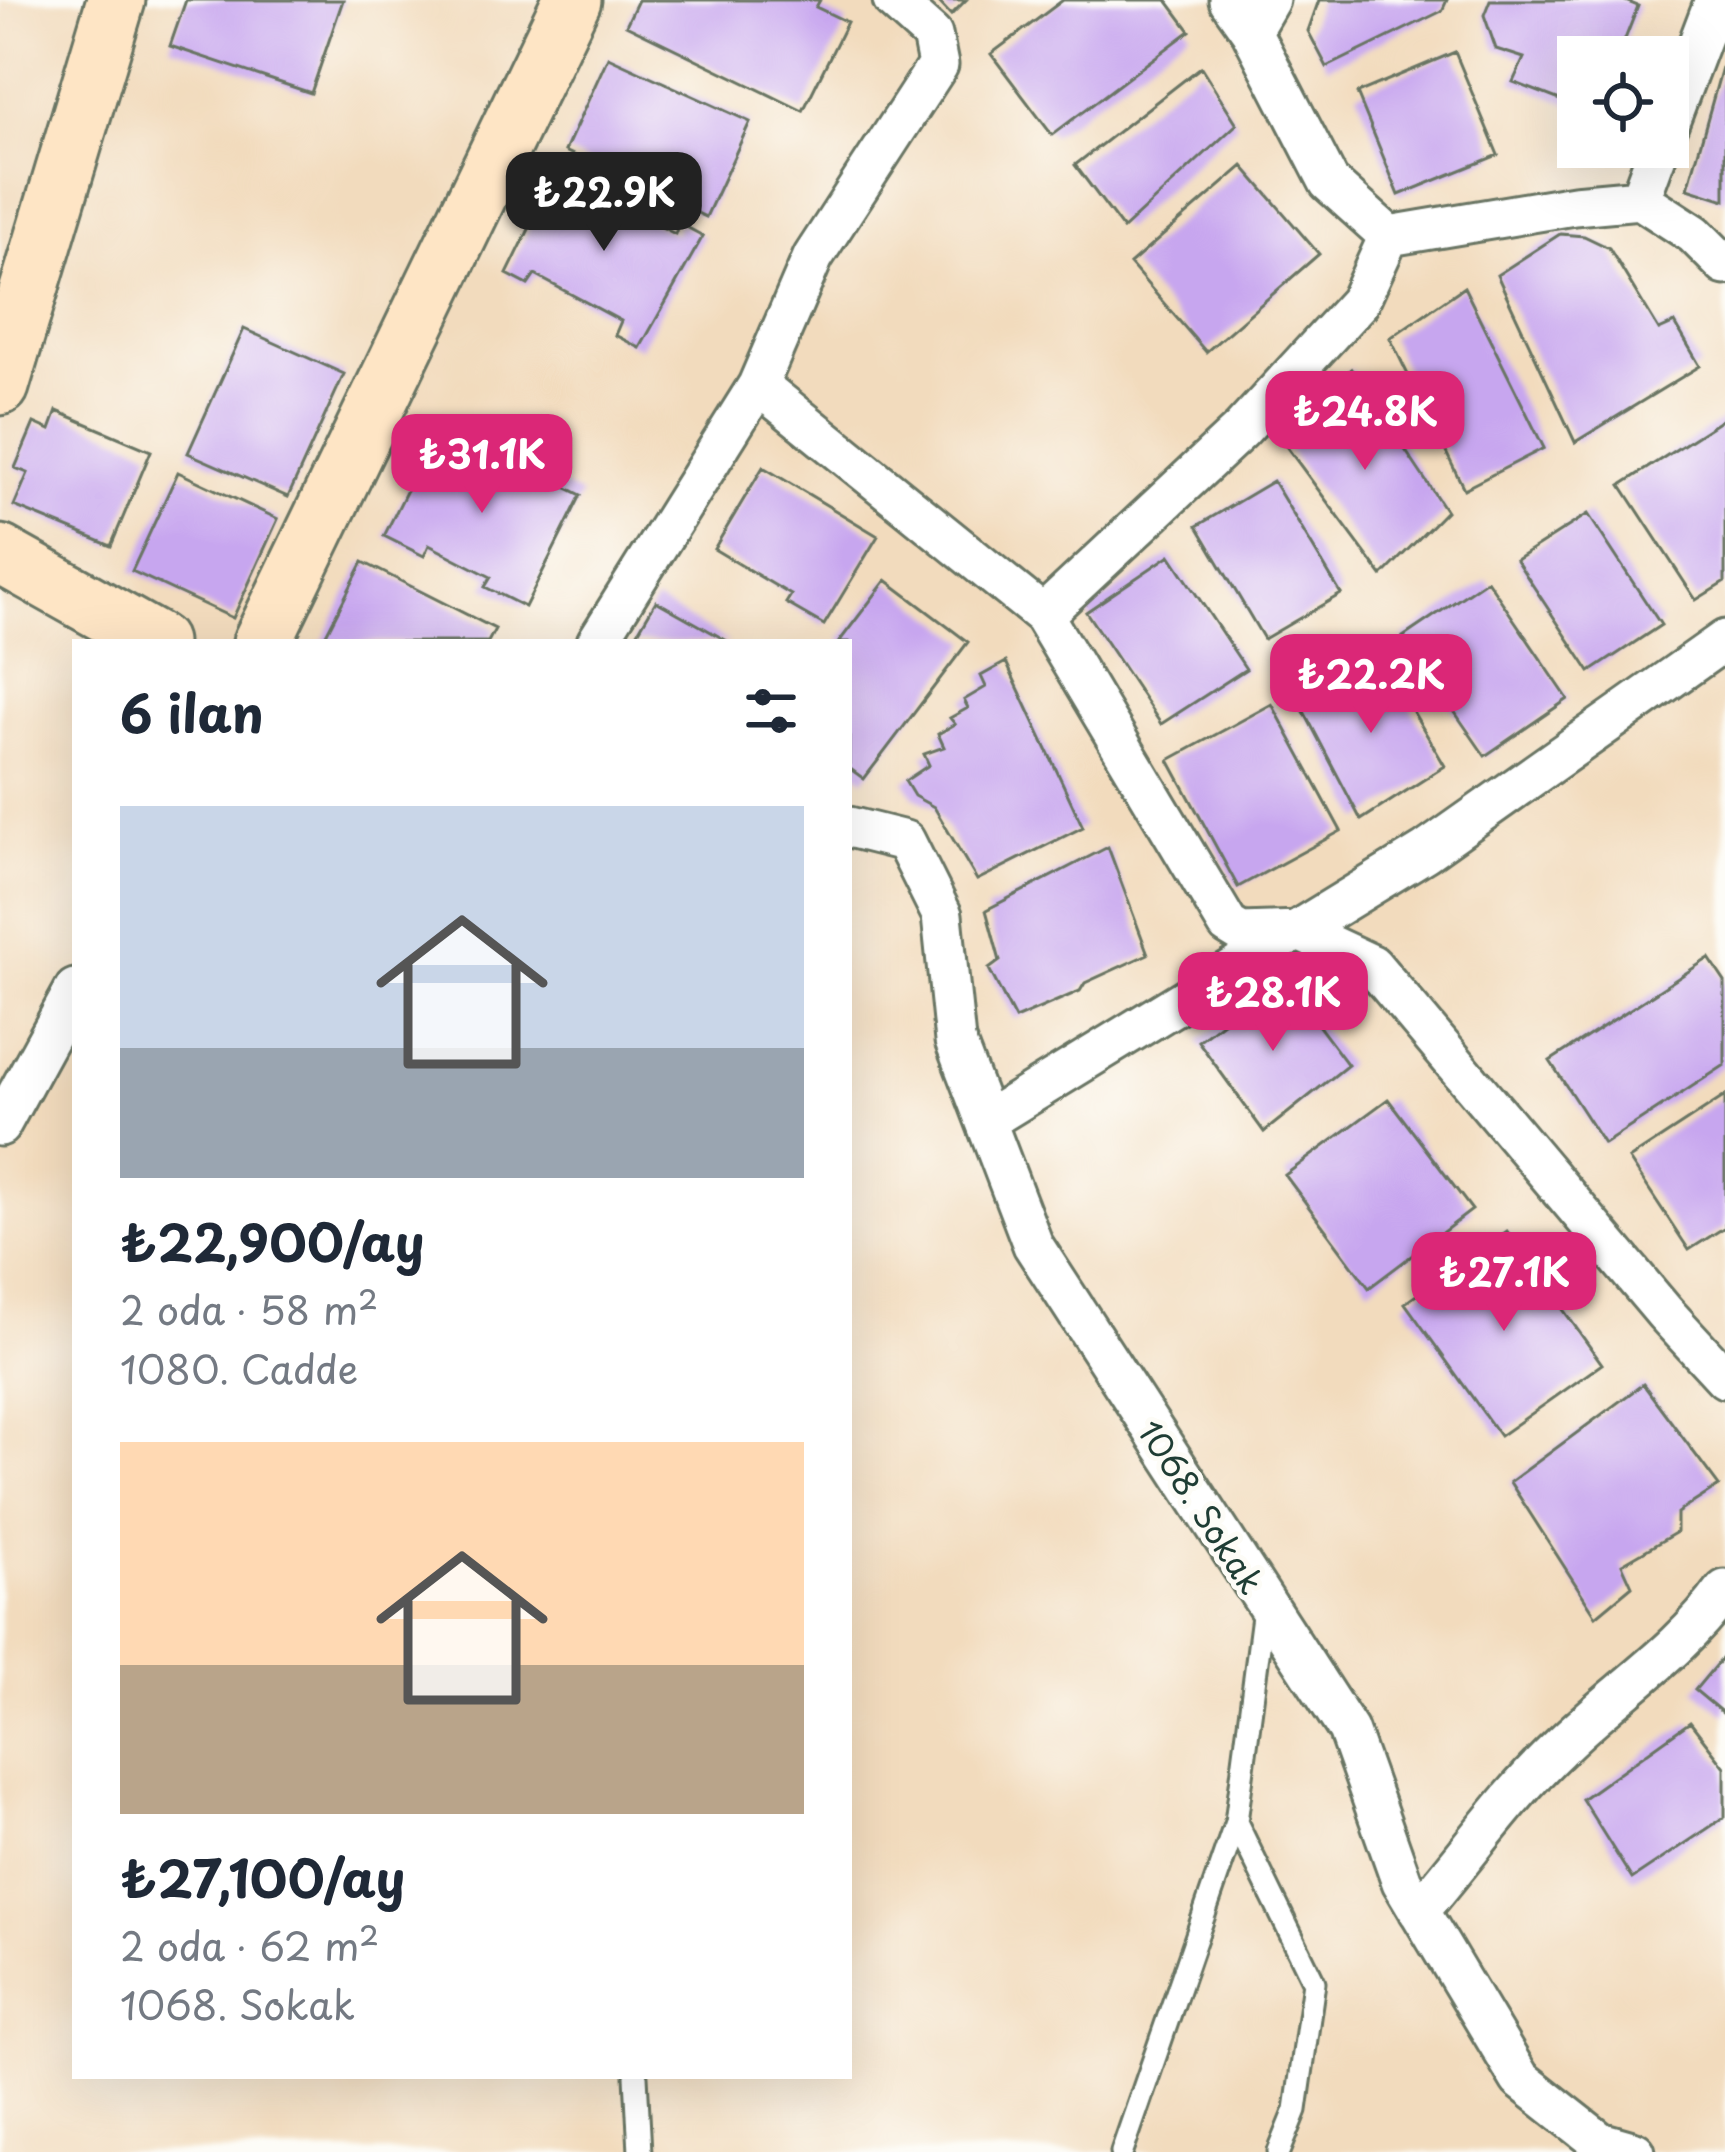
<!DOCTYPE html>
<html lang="tr">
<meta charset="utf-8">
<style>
body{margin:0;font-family:"Playpen Sans",sans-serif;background:#f2f2f3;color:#1f2937;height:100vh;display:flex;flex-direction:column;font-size:45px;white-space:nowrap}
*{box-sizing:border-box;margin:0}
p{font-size:39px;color:#747a83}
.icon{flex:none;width:66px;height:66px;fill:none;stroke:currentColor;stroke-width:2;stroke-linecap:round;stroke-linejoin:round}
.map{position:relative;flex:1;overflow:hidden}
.details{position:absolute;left:72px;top:639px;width:780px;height:1440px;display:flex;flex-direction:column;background:#fff;border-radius:0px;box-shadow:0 12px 48px #0002}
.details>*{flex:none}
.controls{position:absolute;left:1557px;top:36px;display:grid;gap:24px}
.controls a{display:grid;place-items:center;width:132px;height:132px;border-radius:0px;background:#fff;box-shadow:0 12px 48px #0002;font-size:60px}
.price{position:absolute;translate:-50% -102px;padding:0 27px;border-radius:24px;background:#db2777;color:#fff;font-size:39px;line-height:78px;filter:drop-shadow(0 3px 6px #0008)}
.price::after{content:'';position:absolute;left:50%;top:72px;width:36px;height:27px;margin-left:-18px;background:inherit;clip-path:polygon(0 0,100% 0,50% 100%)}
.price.on{background:#222;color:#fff}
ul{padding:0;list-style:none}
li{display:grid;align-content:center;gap:24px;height:636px;padding:0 48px}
li span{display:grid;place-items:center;height:372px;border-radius:0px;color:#555}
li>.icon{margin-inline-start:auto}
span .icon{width:216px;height:216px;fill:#fffc;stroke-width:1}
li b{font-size:51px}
h2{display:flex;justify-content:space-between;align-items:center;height:144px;padding:0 48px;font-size:51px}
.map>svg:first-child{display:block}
.building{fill:#c7a6ef}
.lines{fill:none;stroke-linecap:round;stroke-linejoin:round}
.lane-casing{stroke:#697464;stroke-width:27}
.street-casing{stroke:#697464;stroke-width:45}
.secondary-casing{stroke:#697464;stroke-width:63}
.lane{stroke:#fff;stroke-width:21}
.street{stroke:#fff;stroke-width:39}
.secondary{stroke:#fee5c5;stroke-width:57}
.labels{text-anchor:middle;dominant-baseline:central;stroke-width:10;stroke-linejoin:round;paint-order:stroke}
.street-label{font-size:33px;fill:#1f3d34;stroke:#fdfcf7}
</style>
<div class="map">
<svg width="1725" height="2152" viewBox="0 0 1725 2152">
<rect width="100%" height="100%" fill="#fdfcf7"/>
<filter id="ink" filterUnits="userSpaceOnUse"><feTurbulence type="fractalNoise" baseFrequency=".00833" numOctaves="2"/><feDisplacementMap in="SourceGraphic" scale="24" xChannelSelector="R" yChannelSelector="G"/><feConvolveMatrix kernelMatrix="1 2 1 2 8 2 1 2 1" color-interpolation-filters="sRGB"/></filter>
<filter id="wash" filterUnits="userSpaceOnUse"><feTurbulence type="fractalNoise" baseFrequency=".004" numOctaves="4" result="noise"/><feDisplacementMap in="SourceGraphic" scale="48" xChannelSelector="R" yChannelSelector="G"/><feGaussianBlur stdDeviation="2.7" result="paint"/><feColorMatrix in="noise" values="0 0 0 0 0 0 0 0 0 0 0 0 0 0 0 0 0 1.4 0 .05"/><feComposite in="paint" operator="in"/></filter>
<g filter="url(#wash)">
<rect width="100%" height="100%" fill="#f2dbbd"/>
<g id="blocks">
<path class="building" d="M186 0H343L311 93 170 46Z
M638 0H820L816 7 847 22 803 111 626 25Z
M937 0H966L951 15Z
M1063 0H1167L1190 31 1052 135 991 54Z
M1319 0H1447L1442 11 1327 67 1308 31Z
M1490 0H1623L1638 6 1618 57H1578V107L1513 82 1524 58 1496 49 1484 15Z
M1455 52 1498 155 1399 195 1357 93Z
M608 57 750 122 706 217 565 151Z
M1724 60H1725V200L1688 188Z
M1201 67 1237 124 1123 229 1075 165Z
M561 164 593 178 588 189 675 234 679 223 703 236 640 348 615 335 621 321 535 275 528 285 507 274Z
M1243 166 1319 254 1206 352 1130 264Z
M1560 234 1584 236 1609 248 1659 330 1675 323 1700 366 1575 442 1497 275Z
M1464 287 1544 448 1464 489 1390 338Z
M244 329 344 374 288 497 188 453Z
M1351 369 1446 511 1382 576 1283 442Z
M57 411 151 451 111 546 14 506 28 473 15 468 34 423 50 430Z
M1725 418V582L1696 600 1621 485Z
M439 426 482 447 476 460 536 490 543 476 581 495 525 607 485 587 491 577 429 545 424 556 384 536Z
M763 467 878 536 824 625 786 603 791 595 714 549Z
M178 472 278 519 233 618 132 571Z
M1273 481 1341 594 1264 639 1197 526Z
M1588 514 1661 625 1590 672 1516 560Z
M1170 555 1246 669 1161 724 1086 612Z
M363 562 495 629 488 642H322Z
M886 580 968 642 864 779 849 768V642H839Z
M1487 580 1568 699 1485 756 1403 637Z
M656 601 729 642H632Z
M1378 652 1445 766 1361 820 1299 702Z
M1006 662 1083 827 977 880 934 807 914 796 905 781 929 765 924 754 944 747 938 734 955 724 950 718 968 708 964 700 986 687 981 676Z
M1272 704 1341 831 1238 887 1169 760Z
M1108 847 1148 954 1085 983 1080 991 1015 1019 989 969 1000 961 986 910Z
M1709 958 1725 982V1065L1604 1144 1550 1061Z
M1282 977 1348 1065 1264 1132 1198 1041Z
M1725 1096V1227L1689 1250 1629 1159Z
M1388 1099 1472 1210 1369 1288 1285 1175Z
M1507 1231 1602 1364 1500 1436 1405 1303Z
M1643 1384 1719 1486 1677 1513V1532L1622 1564 1632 1586 1596 1616 1510 1482Z
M1725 1654V1715L1695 1690Z
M1690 1722 1725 1767V1817L1632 1879 1582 1799Z"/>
</g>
</g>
<g filter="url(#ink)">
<use href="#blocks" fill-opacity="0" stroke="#697464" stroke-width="3"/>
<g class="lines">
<g class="lane-casing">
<path id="lane" d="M1264 1608 1236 1822 1314 1982 1296 2110 1279 2152
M636 2076 640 2152
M1122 2152 1236 1822"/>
</g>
<g class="street-casing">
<path id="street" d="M1229 0 1251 31 1329 182 1389 236 1574 205 1640 199 1694 234 1725 265
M1251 31 1269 0
M1668 124 1715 0
M1640 199 1659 147
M758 385 1043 615 1228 925 1241 933 1299 931 1372 965 1665 1313 1725 1378
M1043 615 1241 430 1359 302 1389 236
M597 642 758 385 813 257 938 65 932 35 893 0
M849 827 905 841 942 915 955 1041 1033 1245 1348 1730 1402 1882 1520 2079 1600 2142 1635 2152
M986 1121 1425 852 1725 640
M0 1126 75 989
M1419 1911C1465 1858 1507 1797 1558 1749 1613 1694 1679 1654 1725 1590"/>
</g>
<g class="secondary-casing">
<path id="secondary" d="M0 386 116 0
M0 554 157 642
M262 642 572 0"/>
</g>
<use href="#lane" class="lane"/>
<use href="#street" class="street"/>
<use href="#secondary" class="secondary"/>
</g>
</g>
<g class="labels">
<g class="street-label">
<text transform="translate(1202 1506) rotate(57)">1068. Sokak</text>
</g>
</g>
</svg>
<div class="controls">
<a><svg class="icon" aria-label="locate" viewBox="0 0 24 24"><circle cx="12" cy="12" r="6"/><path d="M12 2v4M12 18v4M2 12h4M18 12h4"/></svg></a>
</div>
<b class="price on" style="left:604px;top:254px">₺22.9K</b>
<b class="price" style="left:1365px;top:473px">₺24.8K</b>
<b class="price" style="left:482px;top:516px">₺31.1K</b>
<b class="price" style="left:1371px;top:736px">₺22.2K</b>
<b class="price" style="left:1273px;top:1054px">₺28.1K</b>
<b class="price" style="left:1504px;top:1334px">₺27.1K</b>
<section class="details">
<h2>6 ilan<svg class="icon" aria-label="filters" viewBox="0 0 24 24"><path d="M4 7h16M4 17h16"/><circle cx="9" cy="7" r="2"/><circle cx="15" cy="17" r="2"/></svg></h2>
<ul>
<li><span style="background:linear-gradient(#c9d6e8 65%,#9aa5b1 0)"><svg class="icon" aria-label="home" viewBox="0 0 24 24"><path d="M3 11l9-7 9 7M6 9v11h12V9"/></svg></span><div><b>₺22,900/ay</b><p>2 oda · 58 m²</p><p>1080. Cadde</p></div></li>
<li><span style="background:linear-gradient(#ffd9b3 60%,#b9a48a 0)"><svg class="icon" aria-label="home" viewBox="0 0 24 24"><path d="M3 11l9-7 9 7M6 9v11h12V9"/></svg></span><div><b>₺27,100/ay</b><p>2 oda · 62 m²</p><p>1068. Sokak</p></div></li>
</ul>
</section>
</div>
